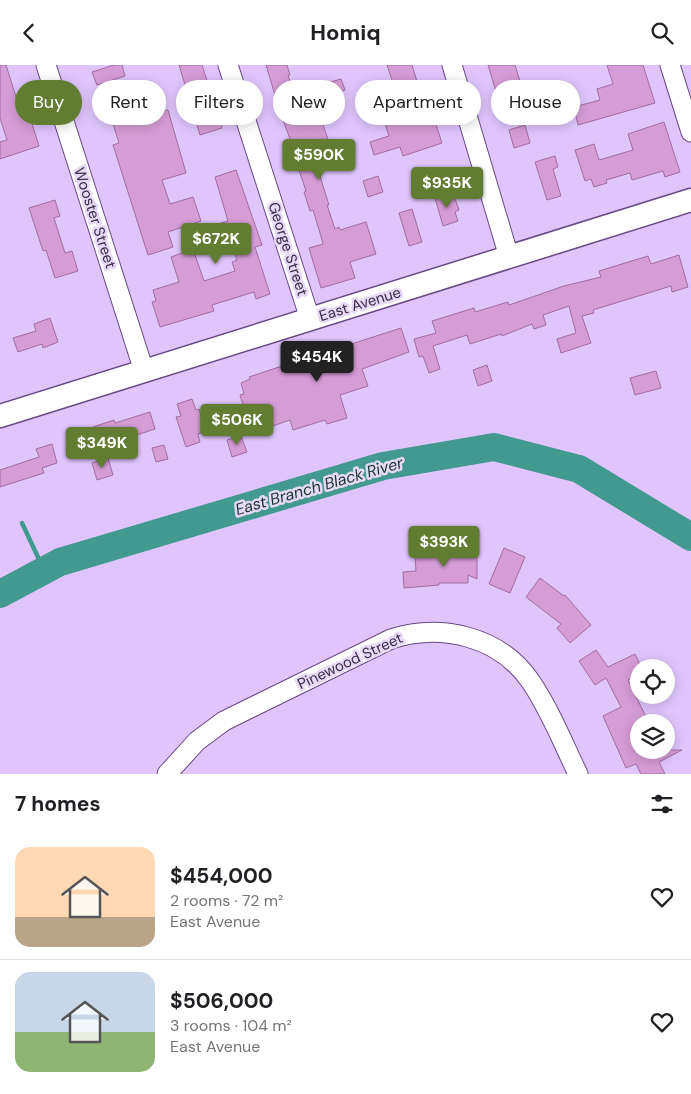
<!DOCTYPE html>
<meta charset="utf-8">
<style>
body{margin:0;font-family:"DM Sans",sans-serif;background:#f2f2f2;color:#202124;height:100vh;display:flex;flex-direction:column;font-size:19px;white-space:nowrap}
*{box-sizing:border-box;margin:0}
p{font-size:16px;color:#757577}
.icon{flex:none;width:28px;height:28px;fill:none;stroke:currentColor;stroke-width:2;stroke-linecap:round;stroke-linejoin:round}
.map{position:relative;height:709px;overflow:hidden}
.drawer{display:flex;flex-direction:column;background:#fff;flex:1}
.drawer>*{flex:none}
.hud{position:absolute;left:15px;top:15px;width:661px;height:45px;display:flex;gap:10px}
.tools{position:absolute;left:630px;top:594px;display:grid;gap:10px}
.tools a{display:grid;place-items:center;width:45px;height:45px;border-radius:50%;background:#fff;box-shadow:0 2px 12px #0003;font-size:25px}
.price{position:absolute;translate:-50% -42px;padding:0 11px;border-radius:5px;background:#627d31;color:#fff;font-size:16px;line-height:32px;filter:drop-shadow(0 1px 2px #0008)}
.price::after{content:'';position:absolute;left:50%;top:30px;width:15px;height:11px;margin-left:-8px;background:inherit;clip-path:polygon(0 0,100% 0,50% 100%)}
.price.selected{background:#222;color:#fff}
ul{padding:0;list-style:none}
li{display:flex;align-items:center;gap:15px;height:125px;padding:0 15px}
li+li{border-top:1px solid #e0e0e0}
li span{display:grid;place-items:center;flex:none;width:140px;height:100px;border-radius:15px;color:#555}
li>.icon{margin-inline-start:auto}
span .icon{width:60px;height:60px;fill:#fffc;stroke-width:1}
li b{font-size:21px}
h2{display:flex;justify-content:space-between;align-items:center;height:60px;padding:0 15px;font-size:21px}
.chip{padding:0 18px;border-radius:22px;background:#fff;box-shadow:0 2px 12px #0003;font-size:18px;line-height:45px}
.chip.selected{background:#627d31;color:#fff}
header{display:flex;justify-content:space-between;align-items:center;height:65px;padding:0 15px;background:#fff;font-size:22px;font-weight:700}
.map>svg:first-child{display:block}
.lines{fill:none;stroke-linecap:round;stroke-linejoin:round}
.stream{stroke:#429990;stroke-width:4.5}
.river{stroke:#429990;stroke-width:28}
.building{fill:#d59dd6;stroke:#a26da3}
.minor-casing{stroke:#674985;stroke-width:21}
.tertiary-casing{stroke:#674985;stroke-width:25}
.minor{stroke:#fff;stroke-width:19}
.tertiary{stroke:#fff;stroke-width:22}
.labels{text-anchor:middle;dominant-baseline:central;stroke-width:5;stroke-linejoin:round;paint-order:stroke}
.street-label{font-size:15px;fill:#3a2c48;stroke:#e5d9f5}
.water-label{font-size:16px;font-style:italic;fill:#183431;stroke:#e5d9f5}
</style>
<header><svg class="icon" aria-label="back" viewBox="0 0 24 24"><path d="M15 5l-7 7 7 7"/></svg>Homiq<svg class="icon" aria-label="search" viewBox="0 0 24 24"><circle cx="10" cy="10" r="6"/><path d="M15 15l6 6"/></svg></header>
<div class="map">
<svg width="691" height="709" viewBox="0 0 691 709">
<rect width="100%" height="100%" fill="#dfc5fc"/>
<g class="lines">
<path class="stream" d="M22 458 44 505"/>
<path class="river" d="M0 529 60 497 383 401 494 382 579 404 691 472"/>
</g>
<path class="building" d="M0 0H6L17 35 24 33 39 81 0 94V77L7 75 0 53Z
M114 0H122L125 11 97 20 92 7Z
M179 0H202L222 63 200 70Z
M266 0H287L290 10H288L297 40 327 31 335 56 323 60 333 89 315 95 329 140H327L335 164 339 162 340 165 366 157 376 189 350 197 355 213 321 223 309 183 323 179 320 168 313 145 310 146 304 127 306 126 297 99 299 98 280 47Z
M387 0H412L425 43 430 41 442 78 403 91 400 82 374 90 370 77 389 71 381 46 392 43 386 23 394 21Z
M488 0H515L524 30 506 35 505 31 498 33Z
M607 0H643L655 38 578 60 574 42 600 35 597 24 613 19Z
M341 14 345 25 331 30 327 18Z
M154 34 158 48 168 45 186 108 162 115 170 139 193 132 201 156 168 167 173 182 148 190 113 80 119 78 111 52 143 42 142 38Z
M664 57 680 107 665 112 663 106 632 115 630 108 606 115 607 118 594 122 591 114 585 116 575 85 594 79 599 95 633 85 628 69Z
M525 60 530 78 514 83 509 65Z
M555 91 558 102 553 104 561 131 547 135 535 97Z
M236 105 262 180 255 182 270 229 256 234 254 227 212 240 214 246 160 262 152 237 156 236 153 225 179 217 171 192 193 184 204 216 235 206 232 197 237 195 229 169 225 170 221 158 228 156 215 112Z
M378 111 383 127 368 132 363 116Z
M453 128 459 145 455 147 458 156 443 161 435 133Z
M55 135 60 151 54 153 65 188 72 186 78 206 55 213 46 185 43 186 29 143Z
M412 144 422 177 409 181 399 148Z
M679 190 688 222 672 227 671 221 593 245 594 248 582 251 591 278 561 288 557 274 576 268 569 241 543 250 546 260 534 264 532 259 502 271 501 269 470 279 467 270 433 281 440 304 429 308 423 291 419 292 414 274 436 268 432 256 474 243 475 247 508 237 509 240 564 221 601 212 599 206 648 191 651 199Z
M50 253 58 277 43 283 42 279 18 287 13 273 36 266 34 259Z
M401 263 409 287 362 304 368 321 340 330 347 353 327 359 325 355 293 365 290 355 264 364 259 346 246 350 240 330 244 329 241 318 250 314 249 312 300 295 302 301 337 290 336 284Z
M487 300 492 316 478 321 473 305Z
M656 306 661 323 635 330 630 313Z
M192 334 196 345 199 344 206 366 198 369 200 377 186 382 176 352 181 351 177 339Z
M150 347 155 364 100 382 93 362 114 355 115 358Z
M241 371 247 387 232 392 227 375Z
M52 379 57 398 42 403 44 408 0 422V405L39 392 36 384Z
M164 380 168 394 156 397 152 383Z
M108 393 113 410 97 415 92 398Z
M464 477H477V514L468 510V518H439V520L404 523 403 507 416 506 415 491 448 488V485H464Z
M504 483 525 492 510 528 489 519Z
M540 513 564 531 565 530 591 560 570 578 557 563 561 559 526 532Z
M596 585 608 602 635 589 639 597V609L628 615 649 658H639V685H682L659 697 665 709H641L636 699 626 703 603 651 621 642 606 613 595 620 579 596Z"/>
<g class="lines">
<g class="minor-casing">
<path id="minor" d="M46 0 144 306
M228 0 310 254
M452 0 509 192
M670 0 691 67
M167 709 197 676 224 656 391 574C441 558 500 571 531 617 550 645 563 678 578 709"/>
</g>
<g class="tertiary-casing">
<path id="tertiary" d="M0 351 691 135"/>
</g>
<use href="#minor" class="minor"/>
<use href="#tertiary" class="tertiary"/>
</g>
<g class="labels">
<g class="street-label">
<text transform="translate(95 153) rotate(72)">Wooster Street</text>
<text transform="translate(288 184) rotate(72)">George Street</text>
<text transform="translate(360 239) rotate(-17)">East Avenue</text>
<text transform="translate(350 596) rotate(-25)">Pinewood Street</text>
</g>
<g class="water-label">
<text transform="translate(319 421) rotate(-16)">East Branch Black River</text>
</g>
</g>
</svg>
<div class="tools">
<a><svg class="icon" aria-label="locate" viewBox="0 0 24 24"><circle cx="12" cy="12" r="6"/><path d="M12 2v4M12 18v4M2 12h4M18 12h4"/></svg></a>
<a><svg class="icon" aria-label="layers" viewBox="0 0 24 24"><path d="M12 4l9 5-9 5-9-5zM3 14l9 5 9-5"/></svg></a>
</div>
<b class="price" style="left:319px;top:116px">$590K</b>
<b class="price" style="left:447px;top:144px">$935K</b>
<b class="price" style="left:216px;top:200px">$672K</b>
<b class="price selected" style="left:317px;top:318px">$454K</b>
<b class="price" style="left:237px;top:381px">$506K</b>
<b class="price" style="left:102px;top:404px">$349K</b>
<b class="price" style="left:444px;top:503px">$393K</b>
<div class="hud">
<a class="chip selected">Buy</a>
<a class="chip">Rent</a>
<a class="chip">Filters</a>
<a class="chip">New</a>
<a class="chip">Apartment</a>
<a class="chip">House</a>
</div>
</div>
<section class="drawer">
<h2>7 homes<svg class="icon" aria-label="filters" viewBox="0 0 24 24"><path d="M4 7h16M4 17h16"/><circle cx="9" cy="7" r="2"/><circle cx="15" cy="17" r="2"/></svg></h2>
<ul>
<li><span style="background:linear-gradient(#ffd9b3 70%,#b9a48a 0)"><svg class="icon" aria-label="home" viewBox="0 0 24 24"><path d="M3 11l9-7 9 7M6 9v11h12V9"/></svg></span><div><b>$454,000</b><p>2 rooms · 72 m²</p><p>East Avenue</p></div><svg class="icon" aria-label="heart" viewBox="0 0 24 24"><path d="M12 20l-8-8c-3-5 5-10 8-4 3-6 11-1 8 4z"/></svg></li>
<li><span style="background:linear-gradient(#c9d6e8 60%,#8fb573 0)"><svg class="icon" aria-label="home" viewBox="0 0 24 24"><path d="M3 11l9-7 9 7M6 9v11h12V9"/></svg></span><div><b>$506,000</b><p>3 rooms · 104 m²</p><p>East Avenue</p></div><svg class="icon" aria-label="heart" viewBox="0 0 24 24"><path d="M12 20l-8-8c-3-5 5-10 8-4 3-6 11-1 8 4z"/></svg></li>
</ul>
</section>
